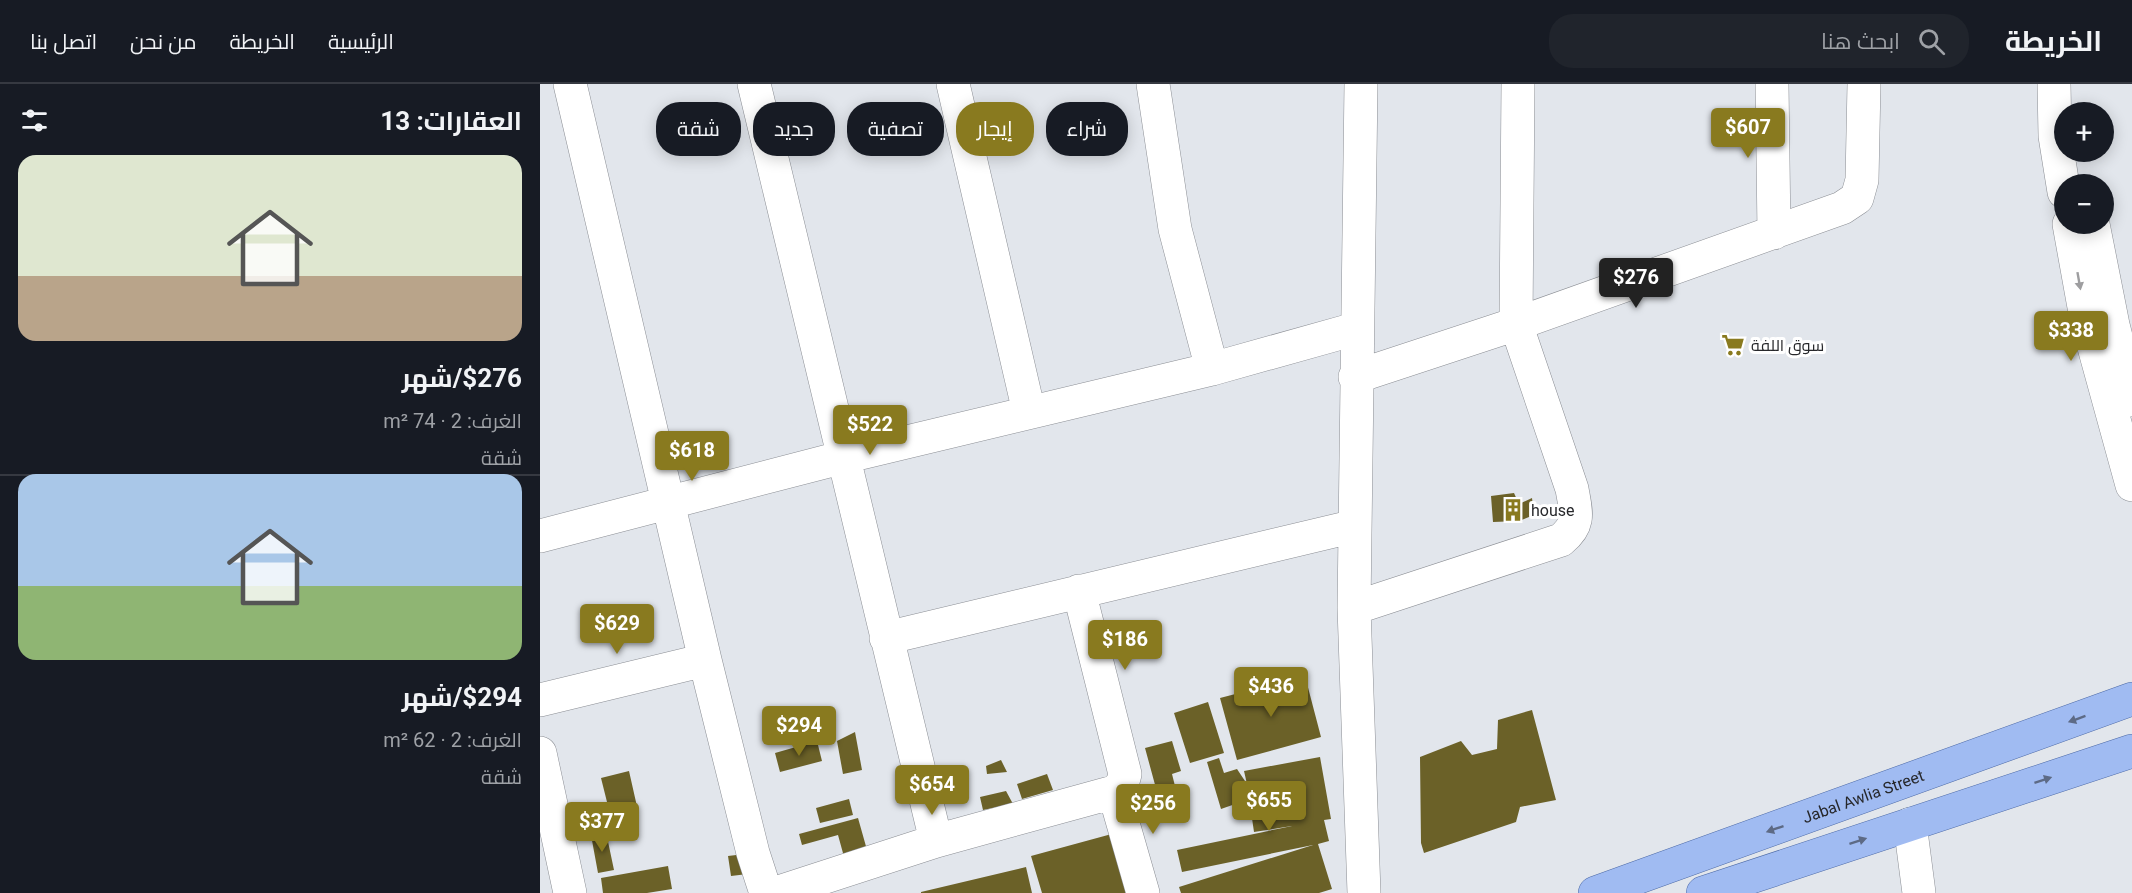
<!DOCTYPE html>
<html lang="ar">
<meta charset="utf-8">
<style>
body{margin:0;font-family:Roboto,Cairo,sans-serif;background:#20242c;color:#f1f3f6;direction:rtl;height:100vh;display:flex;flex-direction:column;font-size:22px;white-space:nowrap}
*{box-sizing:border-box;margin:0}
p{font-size:20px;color:#9ea1a6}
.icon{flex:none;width:33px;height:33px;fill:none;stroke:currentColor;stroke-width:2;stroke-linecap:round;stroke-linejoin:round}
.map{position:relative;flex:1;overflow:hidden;direction:ltr}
.side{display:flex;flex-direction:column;background:#171b24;width:540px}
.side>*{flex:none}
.hud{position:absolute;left:18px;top:18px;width:570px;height:54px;direction:rtl;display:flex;gap:12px}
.fabs{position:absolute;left:1514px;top:18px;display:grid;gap:12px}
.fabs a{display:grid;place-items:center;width:60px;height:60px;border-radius:50%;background:#171b24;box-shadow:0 3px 15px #0003;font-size:30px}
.price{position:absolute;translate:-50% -51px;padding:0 14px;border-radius:6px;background:#897a1f;color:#fff;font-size:20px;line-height:39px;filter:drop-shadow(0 2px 3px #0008)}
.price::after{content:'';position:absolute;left:50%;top:36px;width:18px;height:14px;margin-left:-9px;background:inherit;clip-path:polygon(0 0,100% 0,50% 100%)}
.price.selected{background:#222;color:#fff}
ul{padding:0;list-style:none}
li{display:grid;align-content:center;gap:12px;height:318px;padding:0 18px}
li+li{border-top:2px solid #363941}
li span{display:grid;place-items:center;height:186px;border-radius:18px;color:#555}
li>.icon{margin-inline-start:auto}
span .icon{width:108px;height:108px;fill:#fffc;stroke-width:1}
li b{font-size:26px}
h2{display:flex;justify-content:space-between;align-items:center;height:72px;padding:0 18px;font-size:26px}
.pill{padding:0 21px;border-radius:24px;background:#171b24;box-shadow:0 3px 15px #0003;font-size:21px;line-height:54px}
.pill.selected{background:#897a1f;color:#fff}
header{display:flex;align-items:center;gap:36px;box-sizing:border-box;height:84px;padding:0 30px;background:#171b24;border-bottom:2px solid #363941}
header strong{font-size:28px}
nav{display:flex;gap:33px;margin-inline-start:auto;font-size:21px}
.search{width:420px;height:54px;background:#20242c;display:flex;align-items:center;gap:15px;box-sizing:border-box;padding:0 21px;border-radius:24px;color:#9ea1a6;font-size:22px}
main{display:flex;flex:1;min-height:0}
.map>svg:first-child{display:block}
.building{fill:#6b6128}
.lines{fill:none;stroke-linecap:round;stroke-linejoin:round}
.minor-casing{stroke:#8b8e94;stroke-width:34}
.major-casing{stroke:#4d6aa6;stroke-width:34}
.minor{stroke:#fff;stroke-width:33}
.major{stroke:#a0bbf2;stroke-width:33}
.oneway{fill:#9e9ea0}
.oneway2{fill:#5d6a85}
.labels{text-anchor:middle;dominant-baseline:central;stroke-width:6;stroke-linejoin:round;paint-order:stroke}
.poi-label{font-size:16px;fill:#27282b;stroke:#fff;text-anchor:start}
.street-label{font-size:16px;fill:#27282b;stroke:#fff}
</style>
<header>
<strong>الخريطة</strong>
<div class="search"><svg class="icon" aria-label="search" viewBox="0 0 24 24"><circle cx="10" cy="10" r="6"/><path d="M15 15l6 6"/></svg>ابحث هنا</div>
<nav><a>الرئيسية</a><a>الخريطة</a><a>من نحن</a><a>اتصل بنا</a></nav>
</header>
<main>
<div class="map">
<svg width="1592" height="809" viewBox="0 0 1592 809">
<rect width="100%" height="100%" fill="#e2e6ec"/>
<path class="building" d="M974 409 979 420 992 414 994 431 979 437 953 438 951 412Z
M765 592 781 653 697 676 680 614Z
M668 618 684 669 650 679 634 629Z
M992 626 1016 716 980 723 976 738 884 769 881 759 880 673 921 657 932 671 957 665 958 636Z
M315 648 322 686 303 690 297 657Z
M277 657 282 677 240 688 235 669Z
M632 657 641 687 632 690 638 714 620 719 605 664Z
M780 673 791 735 784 736 789 757 778 760 792 805 779 809H641L639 803 773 761 642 788 637 766 752 742 714 748 707 700 698 706 701 718 681 725 667 678 679 674 684 689 697 685 707 700 704 687Z
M461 676 467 688 447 690 446 682Z
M89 687 98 727 71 734 61 694Z
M507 690 513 706 482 715 477 700Z
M466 707 473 720 443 726 440 713Z
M309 715 313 731 280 739 276 724Z
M318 734 329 773 306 780 298 751 262 761 259 750Z
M66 748 74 786 58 789 51 751Z
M579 748 595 809H502L491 772Z
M213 769 216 789 191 792 188 772Z
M128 782 132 805 107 809H63L61 794Z
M486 783 492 809H381V808Z"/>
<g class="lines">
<g class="minor-casing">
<path id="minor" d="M30 0 165 576 213 769 226 809
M214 0 396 757
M413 0 489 328
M613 0 635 145 672 285
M821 0 814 524 824 809
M1232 0 1234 149
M1514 0 1515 52 1524 108
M1529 140 1546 234 1592 401
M1553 140 1573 241 1592 316
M815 293 976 240 1302 124 1317 114 1322 96 1324 0
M0 452 304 373 672 285 815 245
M814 524 1021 456C1041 440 1036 428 1032 405L976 240 978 0
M346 554 815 442
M0 616 165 576
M0 669 30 809
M574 708 603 809
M1370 740 1379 809
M236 809 396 757 574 708 582 701 585 690 539 507"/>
</g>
<g class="major-casing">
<g id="major">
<path id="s1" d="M1055 809 1592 615"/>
<path d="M1163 809 1592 667"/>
</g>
</g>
<use href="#minor" class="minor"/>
<use href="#major" class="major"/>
</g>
<defs><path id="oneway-solid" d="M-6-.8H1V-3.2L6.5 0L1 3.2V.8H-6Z" transform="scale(1.5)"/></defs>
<use class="oneway" href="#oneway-solid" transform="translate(1539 197) rotate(80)"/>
<g class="oneway2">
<use href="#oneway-solid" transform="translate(1537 635) rotate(160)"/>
<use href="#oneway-solid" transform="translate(1503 696) rotate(-18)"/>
<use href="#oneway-solid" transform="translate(1235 745) rotate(161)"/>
<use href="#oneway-solid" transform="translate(1318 757) rotate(-18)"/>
</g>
<defs>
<g id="supermarket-bare" transform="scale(1.8)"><path d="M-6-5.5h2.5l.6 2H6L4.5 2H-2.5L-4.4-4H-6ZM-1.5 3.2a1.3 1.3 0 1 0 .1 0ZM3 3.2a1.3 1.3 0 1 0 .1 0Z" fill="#897a1f" stroke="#fff" stroke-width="2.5" paint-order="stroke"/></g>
<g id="building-bare" transform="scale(1.8)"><path d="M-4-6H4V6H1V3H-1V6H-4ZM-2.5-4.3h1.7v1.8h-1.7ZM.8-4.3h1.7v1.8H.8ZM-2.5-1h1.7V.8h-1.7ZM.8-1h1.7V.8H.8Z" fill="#897a1f" stroke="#fff" stroke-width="2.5" paint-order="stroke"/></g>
</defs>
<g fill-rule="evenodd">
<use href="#supermarket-bare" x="1193" y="261"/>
<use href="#building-bare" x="973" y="426"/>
</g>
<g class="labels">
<g class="poi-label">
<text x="1211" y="261">سوق اللفة</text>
<text x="991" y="426">house</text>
</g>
<g class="street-label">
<text stroke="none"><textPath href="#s1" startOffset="285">Jabal Awlia Street</textPath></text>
</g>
</g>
</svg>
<div class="fabs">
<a>+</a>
<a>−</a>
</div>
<b class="price" style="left:1208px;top:75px">$607</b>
<b class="price selected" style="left:1096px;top:225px">$276</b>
<b class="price" style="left:1531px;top:278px">$338</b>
<b class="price" style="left:330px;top:372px">$522</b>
<b class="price" style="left:152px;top:398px">$618</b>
<b class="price" style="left:77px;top:571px">$629</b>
<b class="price" style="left:585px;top:587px">$186</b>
<b class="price" style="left:731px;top:634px">$436</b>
<b class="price" style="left:259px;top:673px">$294</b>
<b class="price" style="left:392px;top:732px">$654</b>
<b class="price" style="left:729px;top:748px">$655</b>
<b class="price" style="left:613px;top:751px">$256</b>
<b class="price" style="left:62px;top:769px">$377</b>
<div class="hud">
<a class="pill">شراء</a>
<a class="pill selected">إيجار</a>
<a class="pill">تصفية</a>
<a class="pill">جديد</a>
<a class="pill">شقة</a>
</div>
</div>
<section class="side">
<h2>العقارات: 13<svg class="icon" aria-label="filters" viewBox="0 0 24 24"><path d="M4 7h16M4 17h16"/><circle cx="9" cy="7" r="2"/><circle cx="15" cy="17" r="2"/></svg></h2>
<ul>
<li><span style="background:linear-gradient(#dfe7d0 65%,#b9a48a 0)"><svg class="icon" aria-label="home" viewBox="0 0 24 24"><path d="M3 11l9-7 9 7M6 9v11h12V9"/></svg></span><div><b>$276/شهر</b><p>الغرف: 2 · 74 m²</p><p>شقة</p></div></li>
<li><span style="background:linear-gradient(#a9c7e8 60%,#8fb573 0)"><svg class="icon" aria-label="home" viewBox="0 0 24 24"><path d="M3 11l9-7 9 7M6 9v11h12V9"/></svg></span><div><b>$294/شهر</b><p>الغرف: 2 · 62 m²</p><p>شقة</p></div></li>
</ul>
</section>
</main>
